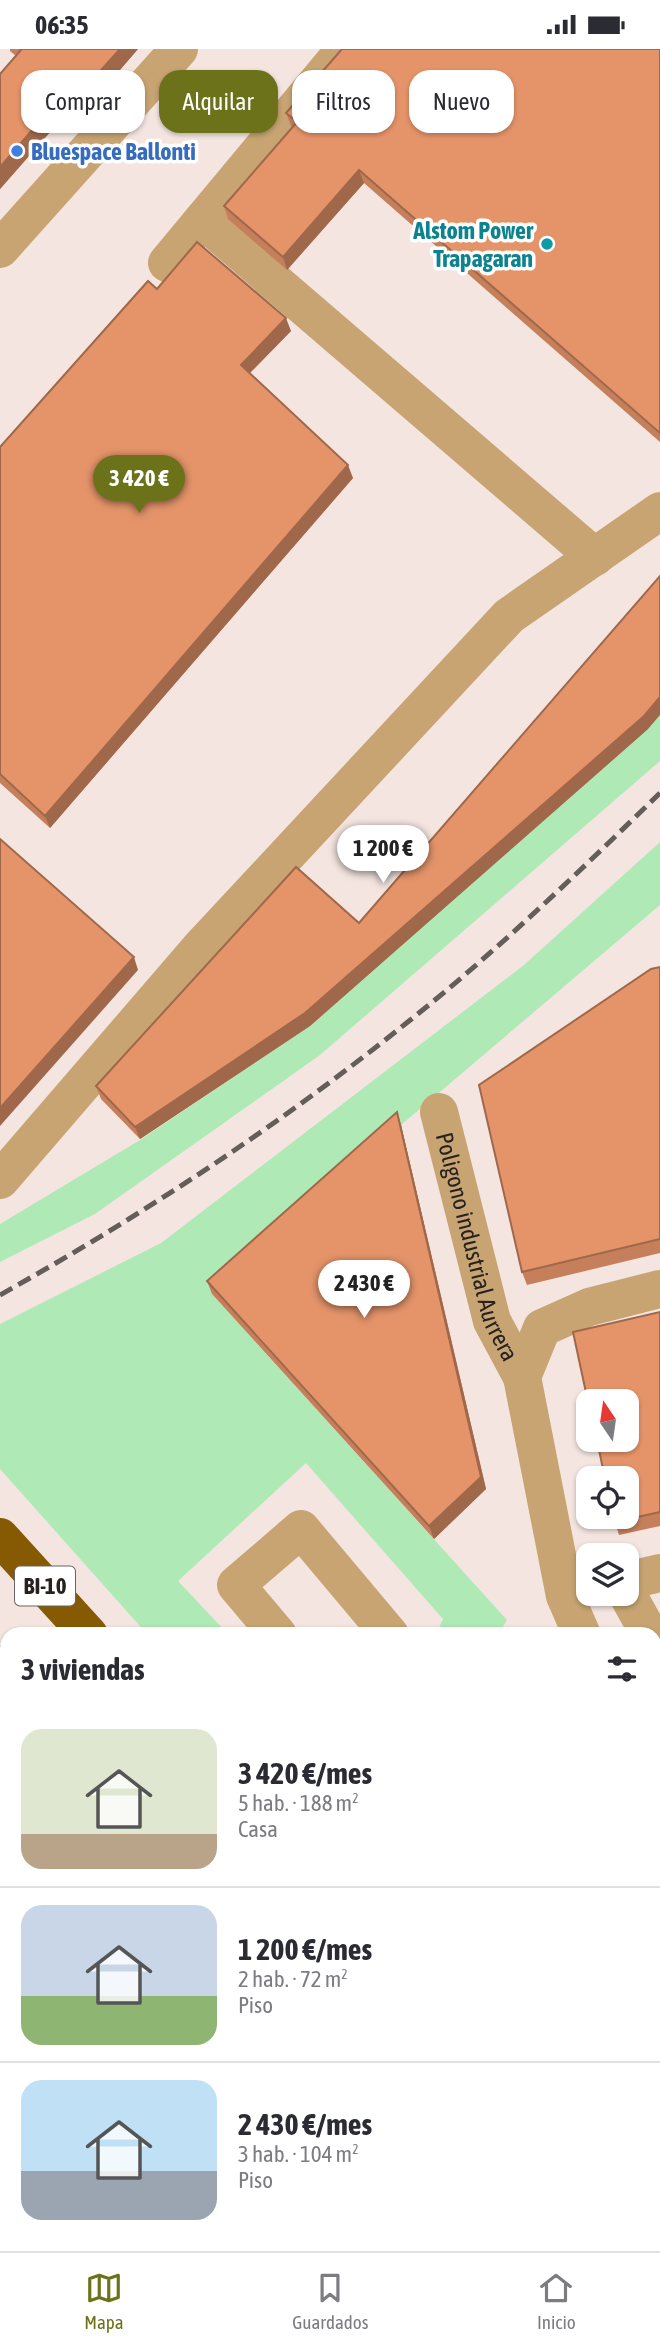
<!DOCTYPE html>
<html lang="es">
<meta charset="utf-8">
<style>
body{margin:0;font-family:"Asap Condensed",sans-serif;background:#f2f2f3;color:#2b2b33;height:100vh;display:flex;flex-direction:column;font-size:26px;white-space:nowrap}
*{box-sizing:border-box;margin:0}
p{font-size:23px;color:#7c7c81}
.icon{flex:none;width:38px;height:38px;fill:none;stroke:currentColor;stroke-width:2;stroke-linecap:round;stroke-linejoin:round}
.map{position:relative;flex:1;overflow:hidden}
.side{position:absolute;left:0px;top:1578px;width:662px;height:625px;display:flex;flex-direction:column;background:#fff;border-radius:21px 21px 0 0;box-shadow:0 2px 5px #0004}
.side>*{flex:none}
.hud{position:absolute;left:21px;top:21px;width:620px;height:63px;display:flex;gap:14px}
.needle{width:46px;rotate:347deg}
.buttons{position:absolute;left:576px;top:1340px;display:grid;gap:14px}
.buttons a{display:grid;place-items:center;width:63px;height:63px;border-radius:14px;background:#fff;box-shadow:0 2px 5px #0004;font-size:35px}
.price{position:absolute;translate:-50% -60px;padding:0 16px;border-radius:24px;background:#fff;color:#222;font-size:23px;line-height:46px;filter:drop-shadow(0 2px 4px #0008)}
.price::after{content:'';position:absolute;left:50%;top:42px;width:21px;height:16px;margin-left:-10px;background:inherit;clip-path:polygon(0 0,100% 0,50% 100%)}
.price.on{background:#6b721a;color:#fff}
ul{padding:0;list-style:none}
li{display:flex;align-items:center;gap:21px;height:175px;padding:0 21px}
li+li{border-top:2px solid #e1e1e2}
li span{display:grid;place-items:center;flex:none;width:196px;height:140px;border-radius:21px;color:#555}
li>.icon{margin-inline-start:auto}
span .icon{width:84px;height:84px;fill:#fffc;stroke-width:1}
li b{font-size:30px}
h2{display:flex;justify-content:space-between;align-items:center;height:84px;padding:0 21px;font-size:30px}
.pill{padding:0 24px;border-radius:21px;background:#fff;box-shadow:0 2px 5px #0004;font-size:24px;line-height:63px}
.pill.on{background:#6b721a;color:#fff}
.status{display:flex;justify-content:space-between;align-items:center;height:49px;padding:0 35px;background:#fff;direction:ltr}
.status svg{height:19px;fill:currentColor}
.tab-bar{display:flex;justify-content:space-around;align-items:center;height:98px;border-top:2px solid #e1e1e2;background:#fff;font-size:19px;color:#7c7c81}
.tab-bar a{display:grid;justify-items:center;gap:4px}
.tab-bar .on{color:#6b721a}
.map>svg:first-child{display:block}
.green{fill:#afeab6}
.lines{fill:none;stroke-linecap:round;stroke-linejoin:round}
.minor{stroke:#c7a472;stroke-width:38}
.highway{stroke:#855a03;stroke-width:38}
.rail{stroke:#655d5a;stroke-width:5;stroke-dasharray:14 7;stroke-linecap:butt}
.highway-bridge{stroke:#855a03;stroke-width:38}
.wall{fill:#c57f5b}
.shaded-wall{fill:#a0684a}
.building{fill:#e5946a;stroke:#a0684a;stroke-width:2}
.shop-dot{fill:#3f7fe0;stroke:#fff;stroke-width:2.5}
.culture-dot{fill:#0f9aa8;stroke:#fff;stroke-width:2.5}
.labels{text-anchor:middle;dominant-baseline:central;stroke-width:7;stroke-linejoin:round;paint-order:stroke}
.shield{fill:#fff;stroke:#686463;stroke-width:2}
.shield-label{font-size:23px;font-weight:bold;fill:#272220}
.shop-label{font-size:24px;font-weight:bold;fill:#366cbe;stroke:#fff;text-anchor:start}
.culture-label{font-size:24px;font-weight:bold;fill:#0d838f;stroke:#fff;text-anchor:end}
.street-label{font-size:24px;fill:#272220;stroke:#fff}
</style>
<div class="status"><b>06:35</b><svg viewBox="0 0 49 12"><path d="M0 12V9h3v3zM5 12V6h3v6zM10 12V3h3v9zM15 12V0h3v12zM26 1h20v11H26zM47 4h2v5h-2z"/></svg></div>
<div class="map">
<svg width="660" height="2202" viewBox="0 0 660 2202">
<rect width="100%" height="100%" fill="#f4e5e0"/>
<path class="green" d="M660 666V712L320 1006 95 1165 0 1213V1175L140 1091 310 977Z
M660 793V856L401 1076 212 1245 507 1571 498 1585H436L443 1570 306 1414 178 1532 228 1585H147L0 1420V1275L161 1194 524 916Z
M7 1898V2059L0 2060V1899Z"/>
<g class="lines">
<g class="minor">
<path d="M203 171 595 508"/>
<path d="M0 200 179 0"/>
<path d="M167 214 345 0"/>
<path id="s1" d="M439 1063 492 1272 522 1328"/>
<path d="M0 1131 201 898 509 567 660 462"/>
<path d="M626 1532 660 1524"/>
<path d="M626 1543 650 1586"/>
<path d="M278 1586 236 1536 301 1480 390 1586"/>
<path d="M582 1586 565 1547 522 1328 542 1279 589 1258 660 1240"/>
<path d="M654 1691 660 1695"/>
<path d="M654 1783 660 1782"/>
<path d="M654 2066 660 2075"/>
<path d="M0 2117 7 2116"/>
</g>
<path class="highway" d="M0 1488 89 1586
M0 1615 7 1622
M0 1950 7 1958
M206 2196 211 2202
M284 2196 288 2202
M355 2196 359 2202
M490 2196 494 2202
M591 2196 595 2202"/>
<path class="rail" d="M0 1246C143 1166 281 1075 409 972 497 902 579 823 660 744"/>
<path class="highway-bridge" d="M0 1861 7 1868"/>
</g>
<path class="wall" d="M10 0H138L82 65 73 57 0 140V25L16 7 10 2Z
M660 0V393L364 134 287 221 228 170 224 157 292 78 291 77 286 64Z
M157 240 291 282 250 324 353 429 50 779 0 734V398Z
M648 680 310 977 140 1090 101 1050 96 1037 359 874Z
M660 918V1204L527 1236 522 1223Z
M401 1076 486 1440 434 1490 212 1245 207 1232Z
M660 1263V1477L619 1486 615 1473Z
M0 1665 7 1672V1839L0 1832Z"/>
<path class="shaded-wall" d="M120 0H138L82 65 76 49Z
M67 41 73 57 0 140V118Z
M359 121 364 134 287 221 283 208Z
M286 269 291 282 246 328 241 316Z
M348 416 353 429 50 779 45 767Z
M660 648V666L648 680 310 977 140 1090 135 1078Z
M134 908 138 921 0 1077V1059Z
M397 1063 401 1076 486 1440 434 1490 429 1477Z
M189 2196H193V2202H190Z"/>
<path class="building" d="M20 0H120L76 49 67 41 0 118V25L21 1Z
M342 0H660V384L359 121 283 208 224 157 297 73 286 64Z
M197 193 286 269 241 316 348 416 45 767 0 725V398L148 232 157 240Z
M660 527V648L644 667 305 964 135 1078 96 1037 296 818 359 874Z
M0 790 134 908 0 1059Z
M660 918V1190L522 1223 479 1036 651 920Z
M397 1063 481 1428 429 1477 207 1232Z
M660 1263V1463L615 1473 613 1468H626V1430H605L597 1391H626V1353H588L573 1283Z
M0 1665 7 1672V1836L0 1829Z
M7 2160V2196H189L190 2202H0V2161Z"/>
<circle class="shop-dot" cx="17" cy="102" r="7"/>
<circle class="culture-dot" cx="547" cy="195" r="7"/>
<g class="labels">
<rect class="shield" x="15" y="1517.5" width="60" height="39" rx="5"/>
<g class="shield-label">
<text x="45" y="1537">BI-10</text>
</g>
<g class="shop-label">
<text x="31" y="102">Bluespace Ballonti</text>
</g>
<g class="culture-label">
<text x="533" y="181">Alstom Power<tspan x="533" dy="28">Trapagaran</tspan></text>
</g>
<g class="street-label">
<text stroke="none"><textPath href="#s1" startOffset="140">Poligono industrial Aurrera</textPath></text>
</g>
</g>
</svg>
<div class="buttons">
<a><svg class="needle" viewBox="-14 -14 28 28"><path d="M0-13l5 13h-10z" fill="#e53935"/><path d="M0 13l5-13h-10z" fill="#7c7c81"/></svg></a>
<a><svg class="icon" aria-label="locate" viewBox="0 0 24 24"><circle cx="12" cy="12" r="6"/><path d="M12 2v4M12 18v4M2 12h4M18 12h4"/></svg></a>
<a><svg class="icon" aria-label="layers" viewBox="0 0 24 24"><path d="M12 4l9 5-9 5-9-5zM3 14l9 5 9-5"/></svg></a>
</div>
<b class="price on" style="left:139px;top:466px">3 420 €</b>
<b class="price" style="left:383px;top:836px">1 200 €</b>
<b class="price" style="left:364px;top:1271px">2 430 €</b>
<div class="hud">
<a class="pill">Comprar</a>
<a class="pill on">Alquilar</a>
<a class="pill">Filtros</a>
<a class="pill">Nuevo</a>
</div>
<section class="side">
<h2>3 viviendas<svg class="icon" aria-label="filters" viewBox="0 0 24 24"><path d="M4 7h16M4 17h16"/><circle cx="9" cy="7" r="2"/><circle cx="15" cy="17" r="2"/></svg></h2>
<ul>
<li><span style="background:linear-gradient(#dfe7d0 75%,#b9a48a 0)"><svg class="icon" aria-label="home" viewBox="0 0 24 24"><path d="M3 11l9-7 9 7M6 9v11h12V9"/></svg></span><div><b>3 420 €/mes</b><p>5 hab. · 188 m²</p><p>Casa</p></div></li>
<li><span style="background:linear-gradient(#c9d6e8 65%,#8fb573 0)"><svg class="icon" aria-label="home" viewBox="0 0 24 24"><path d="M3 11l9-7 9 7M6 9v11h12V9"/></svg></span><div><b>1 200 €/mes</b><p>2 hab. · 72 m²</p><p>Piso</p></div></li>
<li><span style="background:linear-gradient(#bfe0f5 65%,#9aa5b1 0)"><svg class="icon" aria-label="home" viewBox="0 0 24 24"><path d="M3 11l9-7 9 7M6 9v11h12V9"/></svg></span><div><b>2 430 €/mes</b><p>3 hab. · 104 m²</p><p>Piso</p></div></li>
</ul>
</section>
</div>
<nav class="tab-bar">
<a class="on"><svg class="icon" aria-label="map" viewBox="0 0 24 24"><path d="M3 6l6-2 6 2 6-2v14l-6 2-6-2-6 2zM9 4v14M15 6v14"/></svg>Mapa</a>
<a><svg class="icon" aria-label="saved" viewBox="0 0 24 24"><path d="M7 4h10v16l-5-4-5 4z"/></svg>Guardados</a>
<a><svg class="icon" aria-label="home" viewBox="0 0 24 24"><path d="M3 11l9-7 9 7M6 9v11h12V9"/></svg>Inicio</a>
</nav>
